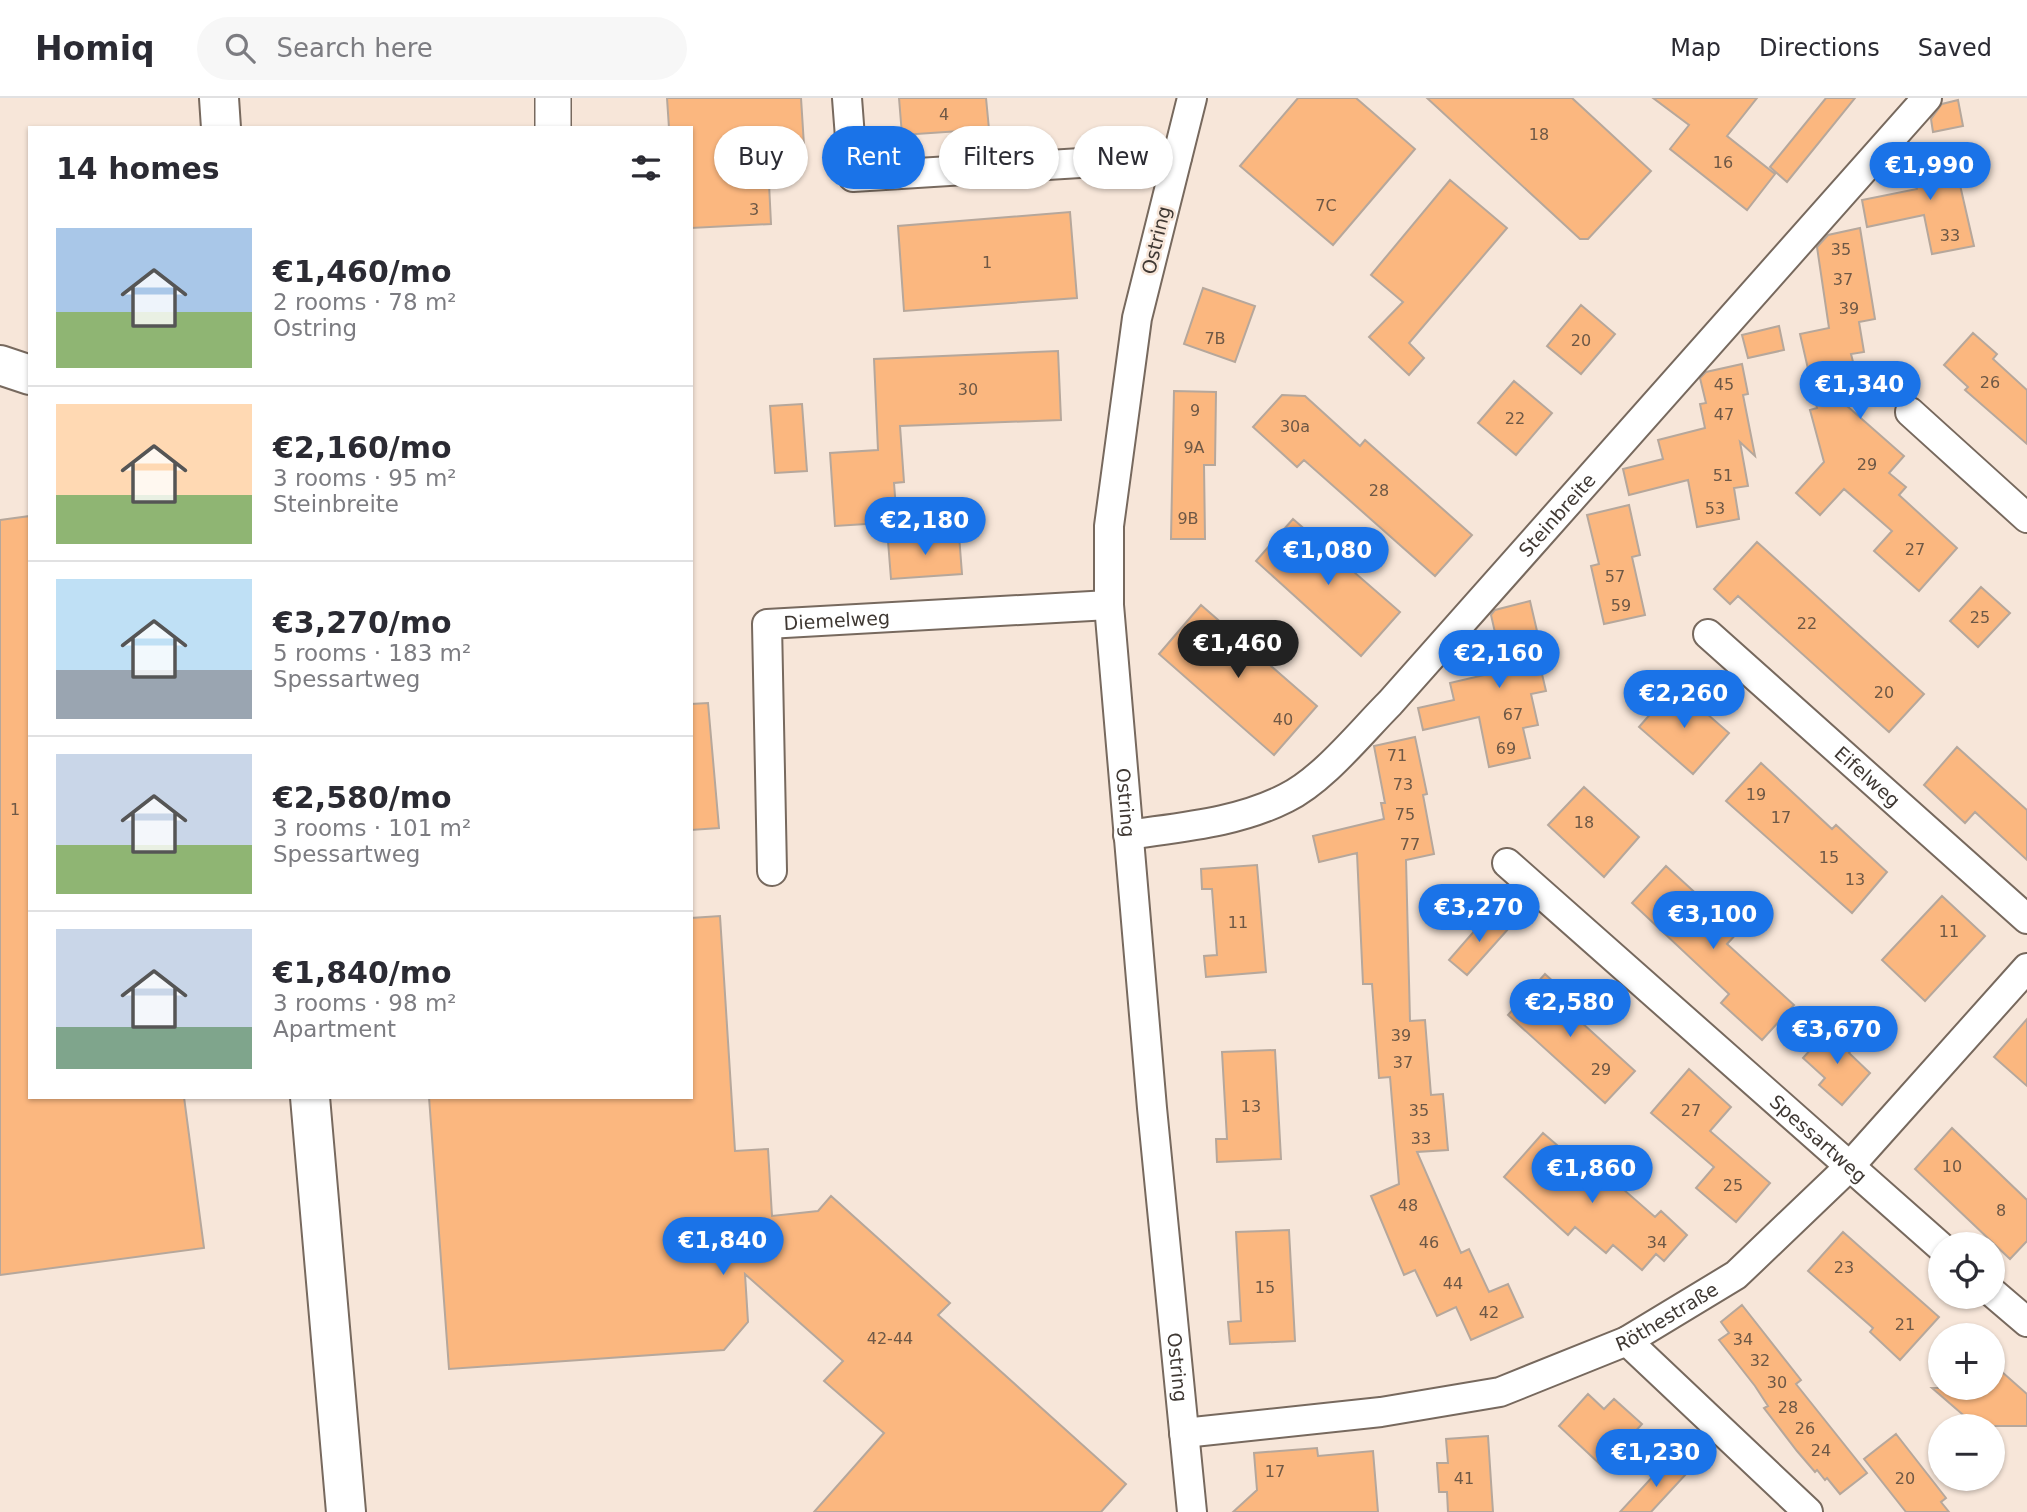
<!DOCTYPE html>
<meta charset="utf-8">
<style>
body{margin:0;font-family:"DejaVu Sans",sans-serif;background:#f7f7f7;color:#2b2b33;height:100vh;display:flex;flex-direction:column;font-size:26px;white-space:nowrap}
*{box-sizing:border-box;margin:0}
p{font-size:23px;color:#7c7c81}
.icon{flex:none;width:38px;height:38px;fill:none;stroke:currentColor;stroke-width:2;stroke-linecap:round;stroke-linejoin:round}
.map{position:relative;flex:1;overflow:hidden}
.drawer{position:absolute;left:28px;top:28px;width:665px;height:973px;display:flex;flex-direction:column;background:#fff;border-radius:0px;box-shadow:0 2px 5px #0004}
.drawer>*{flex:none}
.banner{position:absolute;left:714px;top:28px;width:665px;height:63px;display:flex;gap:14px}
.controls{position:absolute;left:1928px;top:1134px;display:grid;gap:14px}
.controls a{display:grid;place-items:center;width:77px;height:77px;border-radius:50%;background:#fff;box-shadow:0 2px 5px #0004;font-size:35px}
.price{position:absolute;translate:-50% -60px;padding:0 16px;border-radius:24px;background:#1a73e8;color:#fff;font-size:23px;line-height:46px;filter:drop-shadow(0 2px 4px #0008)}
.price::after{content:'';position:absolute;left:50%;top:42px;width:21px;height:16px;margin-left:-10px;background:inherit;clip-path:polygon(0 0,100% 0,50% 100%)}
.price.active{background:#222;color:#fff}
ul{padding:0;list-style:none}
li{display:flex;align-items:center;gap:21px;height:175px;padding:0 28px}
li+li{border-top:2px solid #e1e1e2}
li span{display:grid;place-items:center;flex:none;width:196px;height:140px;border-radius:0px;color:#555}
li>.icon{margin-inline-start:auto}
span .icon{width:84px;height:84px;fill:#fffc;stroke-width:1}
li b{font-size:30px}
h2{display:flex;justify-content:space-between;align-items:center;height:84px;padding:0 28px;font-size:30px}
.tag{padding:0 24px;border-radius:32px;background:#fff;box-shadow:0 2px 5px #0004;font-size:24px;line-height:63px}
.tag.active{background:#1a73e8;color:#fff}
header{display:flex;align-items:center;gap:42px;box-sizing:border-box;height:98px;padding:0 35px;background:#fff;border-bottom:2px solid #e1e1e2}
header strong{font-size:33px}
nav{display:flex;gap:38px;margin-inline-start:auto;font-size:24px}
.search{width:490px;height:63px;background:#f7f7f7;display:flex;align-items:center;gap:18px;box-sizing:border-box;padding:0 24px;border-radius:38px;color:#7c7c81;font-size:26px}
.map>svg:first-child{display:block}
.building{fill:#fbb77f;stroke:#b6a79b;stroke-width:2}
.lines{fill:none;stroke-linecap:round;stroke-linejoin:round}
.minor-casing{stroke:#77695e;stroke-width:32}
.tertiary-casing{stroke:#77695e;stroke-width:38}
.secondary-casing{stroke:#77695e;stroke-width:42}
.minor{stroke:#fff;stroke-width:28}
.tertiary{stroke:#fff;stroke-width:35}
.secondary{stroke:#fff;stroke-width:38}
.labels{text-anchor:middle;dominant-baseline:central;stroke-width:5;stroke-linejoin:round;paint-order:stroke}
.number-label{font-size:16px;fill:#6e5846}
.street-label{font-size:19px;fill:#3f3833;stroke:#f7e6d9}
</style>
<header>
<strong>Homiq</strong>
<div class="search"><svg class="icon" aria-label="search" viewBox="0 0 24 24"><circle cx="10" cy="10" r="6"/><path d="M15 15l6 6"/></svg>Search here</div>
<nav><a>Map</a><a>Directions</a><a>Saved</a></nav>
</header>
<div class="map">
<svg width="2027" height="1414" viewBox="0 0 2027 1414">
<rect width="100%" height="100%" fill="#f7e6d9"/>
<path class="building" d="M667 0H801L805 63 768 65 771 126 691 130V30H669Z
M899 0H986L989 31 902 37Z
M1298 0H1356L1415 51 1333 147 1240 68Z
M1427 0H1572L1651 73 1588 141H1580Z
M1653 0H1757L1727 38 1775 76 1747 112 1670 51 1689 27Z
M1826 0H1855L1787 84 1770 69Z
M1958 2 1963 28 1933 34 1931 21 1942 6Z
M1956 49 1965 85 1960 87 1974 148 1932 156 1924 117 1867 129 1862 102 1917 91 1910 59Z
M1450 82 1507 130 1409 245 1424 260 1409 277 1369 239 1403 204 1371 177Z
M1070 114 1077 200 904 213 898 128Z
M1860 130 1875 221 1859 224 1864 254 1851 256 1859 287 1830 293 1904 358 1889 375 1906 389 1899 397 1957 450 1919 493 1874 453 1892 433 1844 391 1820 417 1796 395 1824 364 1810 312 1817 310 1800 236 1829 230 1817 149 1828 137Z
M1203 190 1255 208 1235 264 1184 246Z
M1581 207 1615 236 1581 276 1547 248Z
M1779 228 1784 252 1748 260 1742 237Z
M1973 235 1997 256 1993 261 2027 292V346L1965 292 1968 289 1944 267Z
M1058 253 1061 322 900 328 904 384 894 385 897 424 835 428 830 355 878 352 874 261Z
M1742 266 1748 296 1743 297 1755 358 1740 344 1748 388 1734 390 1739 421 1697 429 1688 382 1629 397 1623 371 1663 361 1658 342 1705 330 1700 306 1706 305 1700 280 1706 274Z
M1514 283 1552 315 1516 357 1478 325Z
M1174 293 1216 294 1215 367H1204L1205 441H1171Z
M1282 297 1305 298 1360 348 1365 342 1472 437 1435 478 1304 362 1297 369 1253 329Z
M802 306 807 373 775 375 770 308Z
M1629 407 1640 457 1632 459 1645 517 1604 526 1591 468 1599 466 1587 417Z
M30 418V999H184L204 1150 0 1177V422Z
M1293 421 1400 514 1361 558 1256 463Z
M959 437 962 476 891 481 888 443Z
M1757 444 1924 596 1889 634 1738 498 1730 506 1714 491Z
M1981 489 2010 515 1978 549 1950 523Z
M1530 503 1537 533 1532 534 1546 593 1531 596 1538 627 1523 630 1530 660 1489 669 1479 619 1423 632 1418 610 1454 602 1450 585 1497 574 1490 545 1497 543 1491 517 1495 512Z
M1201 507 1317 608 1274 657 1159 556Z
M1675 588 1729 635 1693 676 1639 629Z
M708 605 719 730 691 732V606Z
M1415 639 1427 696 1423 697 1434 756 1406 762 1410 923 1425 922 1431 997 1443 996 1448 1052 1417 1054 1461 1155 1469 1151 1489 1194 1508 1186 1523 1219 1471 1242 1456 1209 1437 1218 1415 1172 1404 1177 1371 1098 1399 1086 1390 979 1379 980 1372 886H1363L1357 755 1319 764 1313 738 1384 721 1381 705H1385L1374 648Z
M1957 649 2027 712V762L1975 714 1965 725 1924 687Z
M1761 665 1832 731 1836 727 1887 774 1852 815 1726 703Z
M1584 689 1639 739 1604 779 1548 727Z
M1257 767 1266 874 1206 879 1204 858 1217 857 1212 791H1202L1201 771Z
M1666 768 1738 834 1727 846 1794 907 1762 942 1721 905 1729 896 1632 805Z
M1942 798 1985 838 1925 903 1882 862Z
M1491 814 1509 830 1467 877 1449 862Z
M720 818 735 1053 768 1051 772 1118 818 1113 831 1098 950 1205 938 1217 1126 1386 1101 1414H814L884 1335 824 1283 843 1263 745 1176 748 1224 724 1252 449 1271 429 999H691V820Z
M1545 876 1577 905 1570 914 1635 973 1605 1005 1508 917Z
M2027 921V988L1994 959Z
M1831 929 1853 950 1849 955 1870 975 1842 1007 1819 987 1825 980 1803 960Z
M1275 952 1281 1061 1217 1064 1216 1041H1227L1222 954Z
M1689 971 1731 1009 1710 1033 1770 1085 1736 1124 1696 1090 1714 1069 1651 1015Z
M1952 1030 2027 1102V1143L2010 1161 1915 1071Z
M1543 1035 1608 1091 1615 1084 1655 1119 1661 1113 1687 1137 1664 1163 1656 1156 1642 1172 1613 1147 1606 1155 1575 1129 1568 1137 1504 1079Z
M1289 1132 1295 1243 1230 1246 1228 1224 1241 1223 1236 1134Z
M1843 1134 1939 1219 1900 1262 1870 1234 1873 1230 1808 1173Z
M1742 1207 1801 1282 1796 1286 1867 1375 1840 1396 1827 1380 1825 1382 1817 1372 1815 1374 1797 1353 1764 1310 1768 1308 1755 1288 1719 1242 1729 1235 1721 1224Z
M1993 1266 2027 1296V1328H1976L1932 1290H1993Z
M1588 1296 1604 1311 1614 1301 1642 1326 1603 1369 1559 1328Z
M1896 1336 1946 1400 1941 1404 1949 1414H1906L1864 1361Z
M1488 1338 1493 1414H1448L1447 1394H1439L1437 1365H1448L1446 1341Z
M1317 1350 1318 1358 1373 1353 1378 1414H1233L1257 1392 1254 1355Z
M1669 1361 1686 1376 1651 1414H1620Z"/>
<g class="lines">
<g class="minor-casing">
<g id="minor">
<path d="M847 0 853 79 1177 59"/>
<path id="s1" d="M1192 0 1137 220 1109 428V507L1152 1010 1192 1414"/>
<path d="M1910 314 2027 420"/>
<path id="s2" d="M1708 536 2027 821"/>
<path id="s3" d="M1128 737C1181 729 1237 725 1286 700 1323 682 1360 635 1390 605L1927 0"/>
<path id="s4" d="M1507 765 1941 1149"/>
<path id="s5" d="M772 773 767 526 1109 507"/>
<path d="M1993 1195 2027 1224"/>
<path d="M1627 1243 1808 1414"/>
<path id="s6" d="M1184 1335 1381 1314 1500 1294 1627 1243 1736 1177 1849 1069 2027 870"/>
</g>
</g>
<g class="tertiary-casing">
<path id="tertiary" d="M553 0V30"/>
</g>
<g class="secondary-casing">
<path id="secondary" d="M219 0 221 30
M0 267 30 277
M310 999 346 1414"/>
</g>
<use href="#minor" class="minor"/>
<use href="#tertiary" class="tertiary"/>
<use href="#secondary" class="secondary"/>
</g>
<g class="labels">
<g class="number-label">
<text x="944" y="16">4</text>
<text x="1539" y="36">18</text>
<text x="1723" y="64">16</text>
<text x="1326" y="107">7C</text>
<text x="754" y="111">3</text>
<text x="1950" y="137">33</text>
<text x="1841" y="151">35</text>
<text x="987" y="164">1</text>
<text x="1843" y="181">37</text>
<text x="1849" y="210">39</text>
<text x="1215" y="240">7B</text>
<text x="1581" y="242">20</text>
<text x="1990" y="284">26</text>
<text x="1724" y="286">45</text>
<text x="968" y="291">30</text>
<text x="1195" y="312">9</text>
<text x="1724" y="316">47</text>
<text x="1515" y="320">22</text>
<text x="1295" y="328">30a</text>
<text x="1194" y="349">9A</text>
<text x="1867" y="366">29</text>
<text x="1723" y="377">51</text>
<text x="1379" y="392">28</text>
<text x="1715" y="410">53</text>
<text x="1188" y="420">9B</text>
<text x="1915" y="451">27</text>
<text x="1615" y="478">57</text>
<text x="1621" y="507">59</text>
<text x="1980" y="519">25</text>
<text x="1807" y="525">22</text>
<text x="1884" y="594">20</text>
<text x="1513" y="616">67</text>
<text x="1283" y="621">40</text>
<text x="1506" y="650">69</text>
<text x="1397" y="657">71</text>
<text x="1403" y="686">73</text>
<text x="1756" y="696">19</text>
<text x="15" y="711">1</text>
<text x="1405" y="716">75</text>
<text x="1781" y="719">17</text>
<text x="1584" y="724">18</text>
<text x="1410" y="746">77</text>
<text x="1829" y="759">15</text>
<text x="1855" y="781">13</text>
<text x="1238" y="824">11</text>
<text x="1949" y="833">11</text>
<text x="1401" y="937">39</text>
<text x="1403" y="964">37</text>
<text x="1601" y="971">29</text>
<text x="1251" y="1008">13</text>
<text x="1419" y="1012">35</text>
<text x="1691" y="1012">27</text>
<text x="1421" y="1040">33</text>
<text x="1952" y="1068">10</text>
<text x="1733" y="1087">25</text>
<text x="1408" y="1107">48</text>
<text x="2001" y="1112">8</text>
<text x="1429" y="1144">46</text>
<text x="1657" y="1144">34</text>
<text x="1844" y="1169">23</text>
<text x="1453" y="1185">44</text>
<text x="1265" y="1189">15</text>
<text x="1489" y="1214">42</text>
<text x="1905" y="1226">21</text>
<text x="890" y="1240">42-44</text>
<text x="1743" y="1241">34</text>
<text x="1760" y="1262">32</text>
<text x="1777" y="1284">30</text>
<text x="1788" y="1309">28</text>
<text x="1805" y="1330">26</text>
<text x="1821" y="1352">24</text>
<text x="1275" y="1373">17</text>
<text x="1464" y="1380">41</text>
<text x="1905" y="1380">20</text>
</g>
<g class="street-label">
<text transform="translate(1156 142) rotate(-76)">Ostring</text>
<text stroke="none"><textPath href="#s3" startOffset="556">Steinbreite</textPath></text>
<text stroke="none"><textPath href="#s5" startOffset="317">Diemelweg</textPath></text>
<text stroke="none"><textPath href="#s2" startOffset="214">Eifelweg</textPath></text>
<text stroke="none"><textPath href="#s1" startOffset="714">Ostring</textPath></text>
<text stroke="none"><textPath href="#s4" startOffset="416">Spessartweg</textPath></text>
<text stroke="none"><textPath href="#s6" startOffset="502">Röthestraße</textPath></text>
<text stroke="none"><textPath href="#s1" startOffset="1281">Ostring</textPath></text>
</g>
</g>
</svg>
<div class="controls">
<a><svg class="icon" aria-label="locate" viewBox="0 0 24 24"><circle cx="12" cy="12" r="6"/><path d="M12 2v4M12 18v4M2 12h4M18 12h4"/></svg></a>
<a>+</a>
<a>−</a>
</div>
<b class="price" style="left:1930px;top:104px">€1,990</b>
<b class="price" style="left:1860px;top:323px">€1,340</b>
<b class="price" style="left:925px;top:459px">€2,180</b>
<b class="price" style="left:1328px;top:489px">€1,080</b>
<b class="price active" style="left:1238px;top:582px">€1,460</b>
<b class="price" style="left:1499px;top:592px">€2,160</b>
<b class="price" style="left:1684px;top:632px">€2,260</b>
<b class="price" style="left:1479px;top:846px">€3,270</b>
<b class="price" style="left:1713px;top:853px">€3,100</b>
<b class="price" style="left:1570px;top:941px">€2,580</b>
<b class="price" style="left:1837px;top:968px">€3,670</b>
<b class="price" style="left:1592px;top:1107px">€1,860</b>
<b class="price" style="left:723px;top:1179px">€1,840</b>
<b class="price" style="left:1656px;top:1391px">€1,230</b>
<div class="banner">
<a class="tag">Buy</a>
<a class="tag active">Rent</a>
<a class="tag">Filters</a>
<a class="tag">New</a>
</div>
<section class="drawer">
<h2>14 homes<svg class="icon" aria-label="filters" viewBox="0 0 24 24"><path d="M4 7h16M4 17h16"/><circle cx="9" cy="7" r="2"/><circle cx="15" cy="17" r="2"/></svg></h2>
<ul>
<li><span style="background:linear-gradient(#a9c7e8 60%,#8fb573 0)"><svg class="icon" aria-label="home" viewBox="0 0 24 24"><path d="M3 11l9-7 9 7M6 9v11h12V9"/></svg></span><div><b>€1,460/mo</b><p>2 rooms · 78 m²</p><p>Ostring</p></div></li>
<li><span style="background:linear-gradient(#ffd9b3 65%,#8fb573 0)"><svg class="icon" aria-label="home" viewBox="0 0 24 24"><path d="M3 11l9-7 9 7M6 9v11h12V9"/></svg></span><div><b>€2,160/mo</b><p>3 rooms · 95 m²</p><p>Steinbreite</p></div></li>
<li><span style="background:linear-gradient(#bfe0f5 65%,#9aa5b1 0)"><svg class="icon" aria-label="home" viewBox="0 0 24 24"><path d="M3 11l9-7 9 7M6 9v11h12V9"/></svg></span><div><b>€3,270/mo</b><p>5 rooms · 183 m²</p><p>Spessartweg</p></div></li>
<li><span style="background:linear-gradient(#c9d6e8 65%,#8fb573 0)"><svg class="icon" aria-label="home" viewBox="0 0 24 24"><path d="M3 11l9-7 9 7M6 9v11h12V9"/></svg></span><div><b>€2,580/mo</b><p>3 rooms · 101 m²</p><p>Spessartweg</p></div></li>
<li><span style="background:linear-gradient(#c9d6e8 70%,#7fa58c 0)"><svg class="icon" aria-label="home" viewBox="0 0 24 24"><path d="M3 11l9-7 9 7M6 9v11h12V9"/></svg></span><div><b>€1,840/mo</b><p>3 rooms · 98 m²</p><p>Apartment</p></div></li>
</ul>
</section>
</div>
